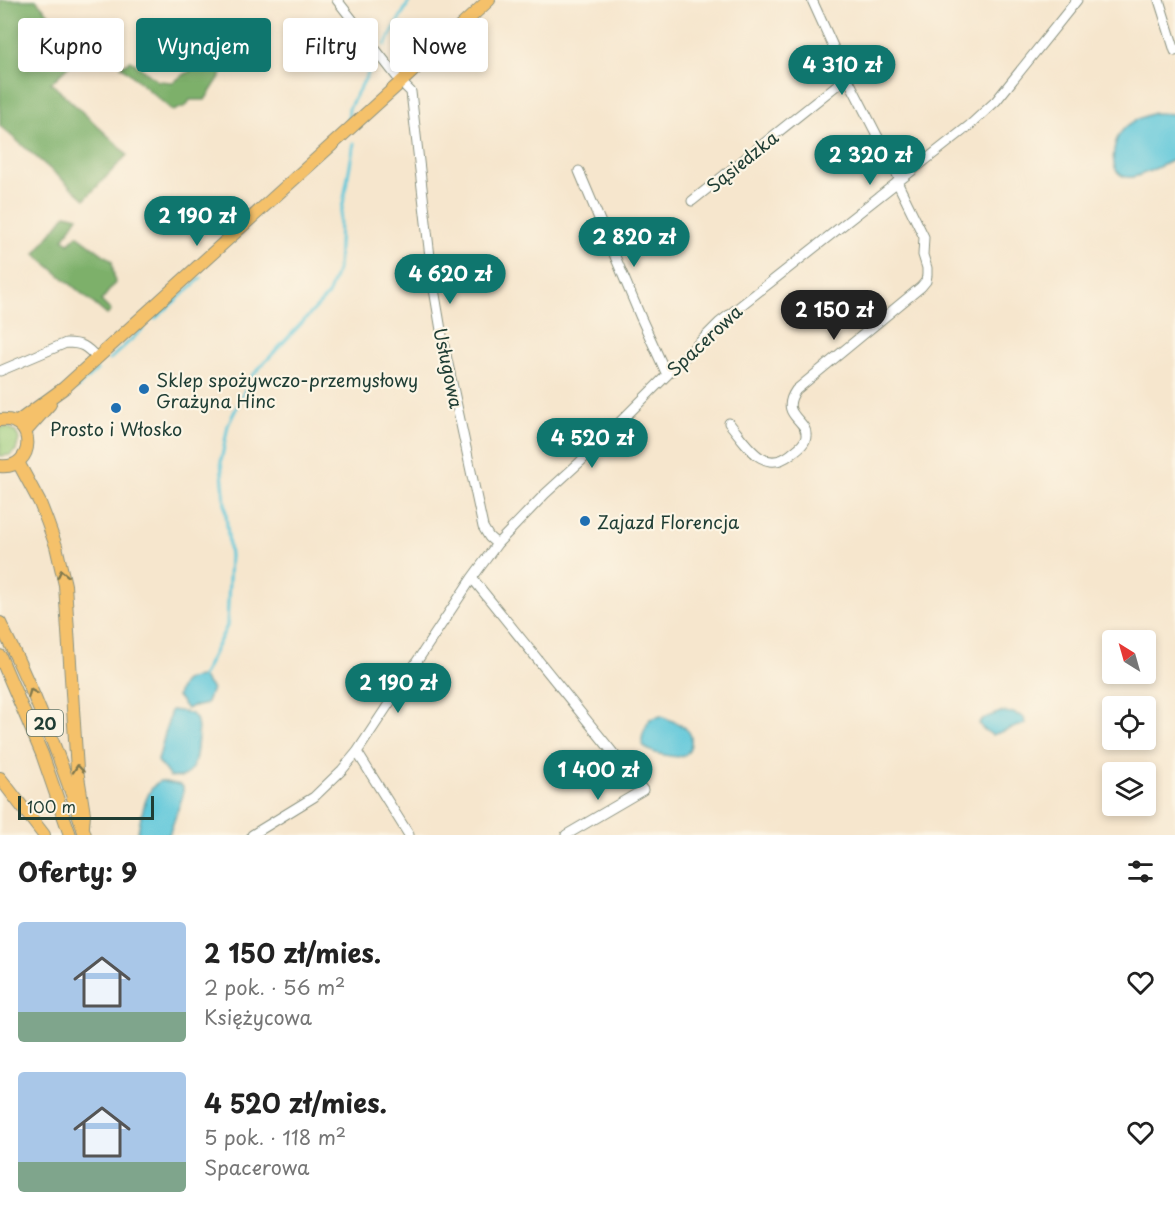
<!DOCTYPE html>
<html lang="pl">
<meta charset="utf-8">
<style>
body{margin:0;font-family:"Playpen Sans",sans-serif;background:#f6f6f6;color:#222;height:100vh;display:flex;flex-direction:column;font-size:22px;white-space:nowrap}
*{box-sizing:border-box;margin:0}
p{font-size:20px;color:#767676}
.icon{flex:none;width:33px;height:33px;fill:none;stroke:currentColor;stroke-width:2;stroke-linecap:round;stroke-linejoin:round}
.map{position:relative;height:835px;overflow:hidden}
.drawer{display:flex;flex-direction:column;background:#fff;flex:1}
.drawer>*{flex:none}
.hud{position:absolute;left:18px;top:18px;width:600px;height:54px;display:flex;gap:12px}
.needle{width:39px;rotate:323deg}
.fabs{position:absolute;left:1102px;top:630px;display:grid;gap:12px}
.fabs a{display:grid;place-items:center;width:54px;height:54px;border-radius:6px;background:#fff;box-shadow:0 3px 9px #0003;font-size:30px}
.scale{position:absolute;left:18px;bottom:15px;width:136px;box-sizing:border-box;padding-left:6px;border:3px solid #1f3d34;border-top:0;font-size:16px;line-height:21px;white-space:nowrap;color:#1f3d34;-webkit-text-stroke:4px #fcf5e5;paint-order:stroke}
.price{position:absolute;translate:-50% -51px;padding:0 14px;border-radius:21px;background:#0f766e;color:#fff;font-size:20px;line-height:39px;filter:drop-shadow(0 2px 3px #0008)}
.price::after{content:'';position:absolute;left:50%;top:36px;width:18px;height:14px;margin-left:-9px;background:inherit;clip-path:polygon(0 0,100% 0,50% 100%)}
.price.active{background:#222;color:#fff}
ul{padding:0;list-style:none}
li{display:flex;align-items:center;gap:18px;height:150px;padding:0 18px}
li span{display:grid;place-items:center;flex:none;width:168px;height:120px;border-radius:6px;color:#555}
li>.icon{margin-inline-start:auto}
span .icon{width:72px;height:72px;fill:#fffc;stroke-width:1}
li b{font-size:26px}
h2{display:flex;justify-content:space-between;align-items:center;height:72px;padding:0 18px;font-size:26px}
.chip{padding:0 21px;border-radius:6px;background:#fff;box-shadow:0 3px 9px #0003;font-size:21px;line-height:54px}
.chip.active{background:#0f766e;color:#fff}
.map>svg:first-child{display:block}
.green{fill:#9ccc7b;stroke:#5e8458;stroke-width:1.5}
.forest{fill:#7db06b;stroke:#4e7650;stroke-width:1.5}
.water{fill:#5ec7da;stroke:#3e8287;stroke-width:1.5}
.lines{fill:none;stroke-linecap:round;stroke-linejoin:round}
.stream{stroke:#5ec7da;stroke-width:3}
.minor-casing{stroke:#8a9280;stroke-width:11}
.major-casing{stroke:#8a9280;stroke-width:14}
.minor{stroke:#fff;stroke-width:9}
.major{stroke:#f5c16b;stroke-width:12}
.oneway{stroke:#7f784d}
.poi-dot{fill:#1f6fb2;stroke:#fcf5e5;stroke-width:2}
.labels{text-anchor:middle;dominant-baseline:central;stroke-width:4.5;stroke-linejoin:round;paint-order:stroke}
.shield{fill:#fcf5e5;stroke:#617469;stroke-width:1.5}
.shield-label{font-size:16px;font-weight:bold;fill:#1f3d34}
.street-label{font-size:18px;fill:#1f3d34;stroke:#fcf5e5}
.poi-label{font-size:18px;fill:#1f3d34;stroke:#fcf5e5;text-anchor:start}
</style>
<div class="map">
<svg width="1175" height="835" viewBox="0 0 1175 835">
<rect width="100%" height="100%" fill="#fcf5e5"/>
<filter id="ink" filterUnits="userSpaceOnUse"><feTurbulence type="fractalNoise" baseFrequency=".0167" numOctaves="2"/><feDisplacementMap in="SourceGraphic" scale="12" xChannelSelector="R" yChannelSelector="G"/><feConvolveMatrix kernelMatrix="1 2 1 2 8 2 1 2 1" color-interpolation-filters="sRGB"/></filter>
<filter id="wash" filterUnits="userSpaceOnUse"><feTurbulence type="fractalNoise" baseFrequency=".008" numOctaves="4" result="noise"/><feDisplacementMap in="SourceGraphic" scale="24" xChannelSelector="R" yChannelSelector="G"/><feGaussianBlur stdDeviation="1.35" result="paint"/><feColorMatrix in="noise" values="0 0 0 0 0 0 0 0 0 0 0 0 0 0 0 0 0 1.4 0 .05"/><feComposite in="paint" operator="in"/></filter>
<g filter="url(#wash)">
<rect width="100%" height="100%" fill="#f6e6cd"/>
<path class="green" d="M0 427C9 426 16 430 19 439L16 450 10 455 0 456Z"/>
<path class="forest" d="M0 0H36L84 52 51 83 119 146 127 155 85 199 0 126Z
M218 59H224L229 63 205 100H190L186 106 173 111 121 66 131 61 158 81 173 82 193 69Z
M66 214 78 217 63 239 69 243 77 235 112 261 115 283 101 301 111 311 107 315 35 254Z"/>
<path class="water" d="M1154 113 1175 114V159C1164 164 1143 176 1132 177 1107 180 1111 143 1122 131 1130 121 1143 117 1154 113Z
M202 677 212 689 206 704 198 706H192L187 709 177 696C182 680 186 678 202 677Z
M171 710C178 711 188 711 194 716 201 721 197 758 193 766 192 769 187 775 184 776 180 778 174 777 170 777L158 761Z
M1001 712 1013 713 1024 717 1025 724 992 735 982 728 979 723 987 717Z
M661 716C669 720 680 723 686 729 694 735 693 753 682 756 677 758 669 756 664 755 637 750 638 740 650 719Z
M160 781 181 785 183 788V795L169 835H137C141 819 145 788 160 781Z"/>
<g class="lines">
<path class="stream" d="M385 45 410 0
M348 120 349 108 370 70
M155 319 201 278
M109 360 143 329
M76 389 97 370
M201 679 227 626 230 556 221 462 228 425 252 376 328 295 338 269 340 220 354 143"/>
</g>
</g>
<g filter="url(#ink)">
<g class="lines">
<g class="minor-casing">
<path id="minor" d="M337 0 401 82 411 92 433 283 442 336 483 527 489 537 497 544
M812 0 847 77 900 180
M1159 0 1175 51
M579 171 641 318 667 375
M692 201 847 77
M0 371 66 343C82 343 86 346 97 358
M729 423C746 443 763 476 791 454 797 449 806 444 806 436 808 419 778 416 796 390L921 287 926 281 927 275V268L923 255 924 237 897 182
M472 578 643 790 566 835
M357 752 409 835
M252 835 314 797 342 770 357 752 472 578 497 544 545 494 580 462 720 322 970 125 996 101 1077 0"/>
</g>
<g class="major-casing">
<path id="major" d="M0 420C37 416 36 470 0 466
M16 423 64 388 401 82 489 0
M25 432 50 404
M18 462 40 503 47 521 56 546 65 585 77 770 84 814 83 826
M0 623C34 691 63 762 85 835
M0 656 42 754 70 835
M0 778 44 835"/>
</g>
<use href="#minor" class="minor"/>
<use href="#major" class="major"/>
</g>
<defs><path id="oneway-chevron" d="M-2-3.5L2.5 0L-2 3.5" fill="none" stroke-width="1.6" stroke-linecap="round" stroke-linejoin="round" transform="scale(1.5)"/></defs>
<g class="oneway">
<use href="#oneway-chevron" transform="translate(62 574) rotate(-102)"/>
<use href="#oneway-chevron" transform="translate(32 693) rotate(-113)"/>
<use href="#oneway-chevron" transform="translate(78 769) rotate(-95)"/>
</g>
</g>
<g class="poi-dot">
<circle cx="144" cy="389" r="6"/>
<circle cx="116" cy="408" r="6"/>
<circle cx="585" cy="521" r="6"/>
</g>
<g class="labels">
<rect class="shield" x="27" y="710" width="36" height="26" rx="4.5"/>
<g class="shield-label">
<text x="45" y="723">20</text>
</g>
<g class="street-label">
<text transform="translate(742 161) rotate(-39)">Sąsiedzka</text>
<text transform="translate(704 340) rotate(-43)">Spacerowa</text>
<text transform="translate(449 368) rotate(78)">Usługowa</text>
</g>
<g class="poi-label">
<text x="156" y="379">Sklep spożywczo-przemysłowy<tspan x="156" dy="21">Grażyna Hinc</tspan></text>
<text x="116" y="428" text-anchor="middle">Prosto i Włosko</text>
<text x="597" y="521">Zajazd Florencja</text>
</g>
</g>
</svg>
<div class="fabs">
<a><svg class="needle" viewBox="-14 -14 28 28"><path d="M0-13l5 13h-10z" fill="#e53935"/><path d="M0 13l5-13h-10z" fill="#767676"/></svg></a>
<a><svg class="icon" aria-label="locate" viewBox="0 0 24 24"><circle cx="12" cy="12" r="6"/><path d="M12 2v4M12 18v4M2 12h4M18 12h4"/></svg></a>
<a><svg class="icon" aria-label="layers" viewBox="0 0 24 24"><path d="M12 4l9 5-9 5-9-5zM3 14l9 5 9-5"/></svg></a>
</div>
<div class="scale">100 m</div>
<b class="price" style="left:842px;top:96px">4 310 zł</b>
<b class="price" style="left:870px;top:186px">2 320 zł</b>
<b class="price" style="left:197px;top:247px">2 190 zł</b>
<b class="price" style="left:634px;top:268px">2 820 zł</b>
<b class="price" style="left:450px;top:305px">4 620 zł</b>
<b class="price active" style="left:834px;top:341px">2 150 zł</b>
<b class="price" style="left:592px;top:469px">4 520 zł</b>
<b class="price" style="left:398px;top:714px">2 190 zł</b>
<b class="price" style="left:598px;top:801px">1 400 zł</b>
<div class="hud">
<a class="chip">Kupno</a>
<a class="chip active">Wynajem</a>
<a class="chip">Filtry</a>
<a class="chip">Nowe</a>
</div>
</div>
<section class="drawer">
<h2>Oferty: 9<svg class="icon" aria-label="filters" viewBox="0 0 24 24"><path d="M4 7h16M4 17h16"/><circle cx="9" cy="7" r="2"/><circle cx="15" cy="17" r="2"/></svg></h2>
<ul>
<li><span style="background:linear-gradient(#a9c7e8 75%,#7fa58c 0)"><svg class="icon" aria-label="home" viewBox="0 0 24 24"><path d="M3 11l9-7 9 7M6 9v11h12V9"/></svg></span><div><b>2 150 zł/mies.</b><p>2 pok. · 56 m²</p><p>Księżycowa</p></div><svg class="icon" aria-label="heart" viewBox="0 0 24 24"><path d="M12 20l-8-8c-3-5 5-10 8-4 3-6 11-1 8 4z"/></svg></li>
<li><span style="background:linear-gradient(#a9c7e8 75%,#7fa58c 0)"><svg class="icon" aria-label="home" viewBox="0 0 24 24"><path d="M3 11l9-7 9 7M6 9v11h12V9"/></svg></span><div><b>4 520 zł/mies.</b><p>5 pok. · 118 m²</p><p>Spacerowa</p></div><svg class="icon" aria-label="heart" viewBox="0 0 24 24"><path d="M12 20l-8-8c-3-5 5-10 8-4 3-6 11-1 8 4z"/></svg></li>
</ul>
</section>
